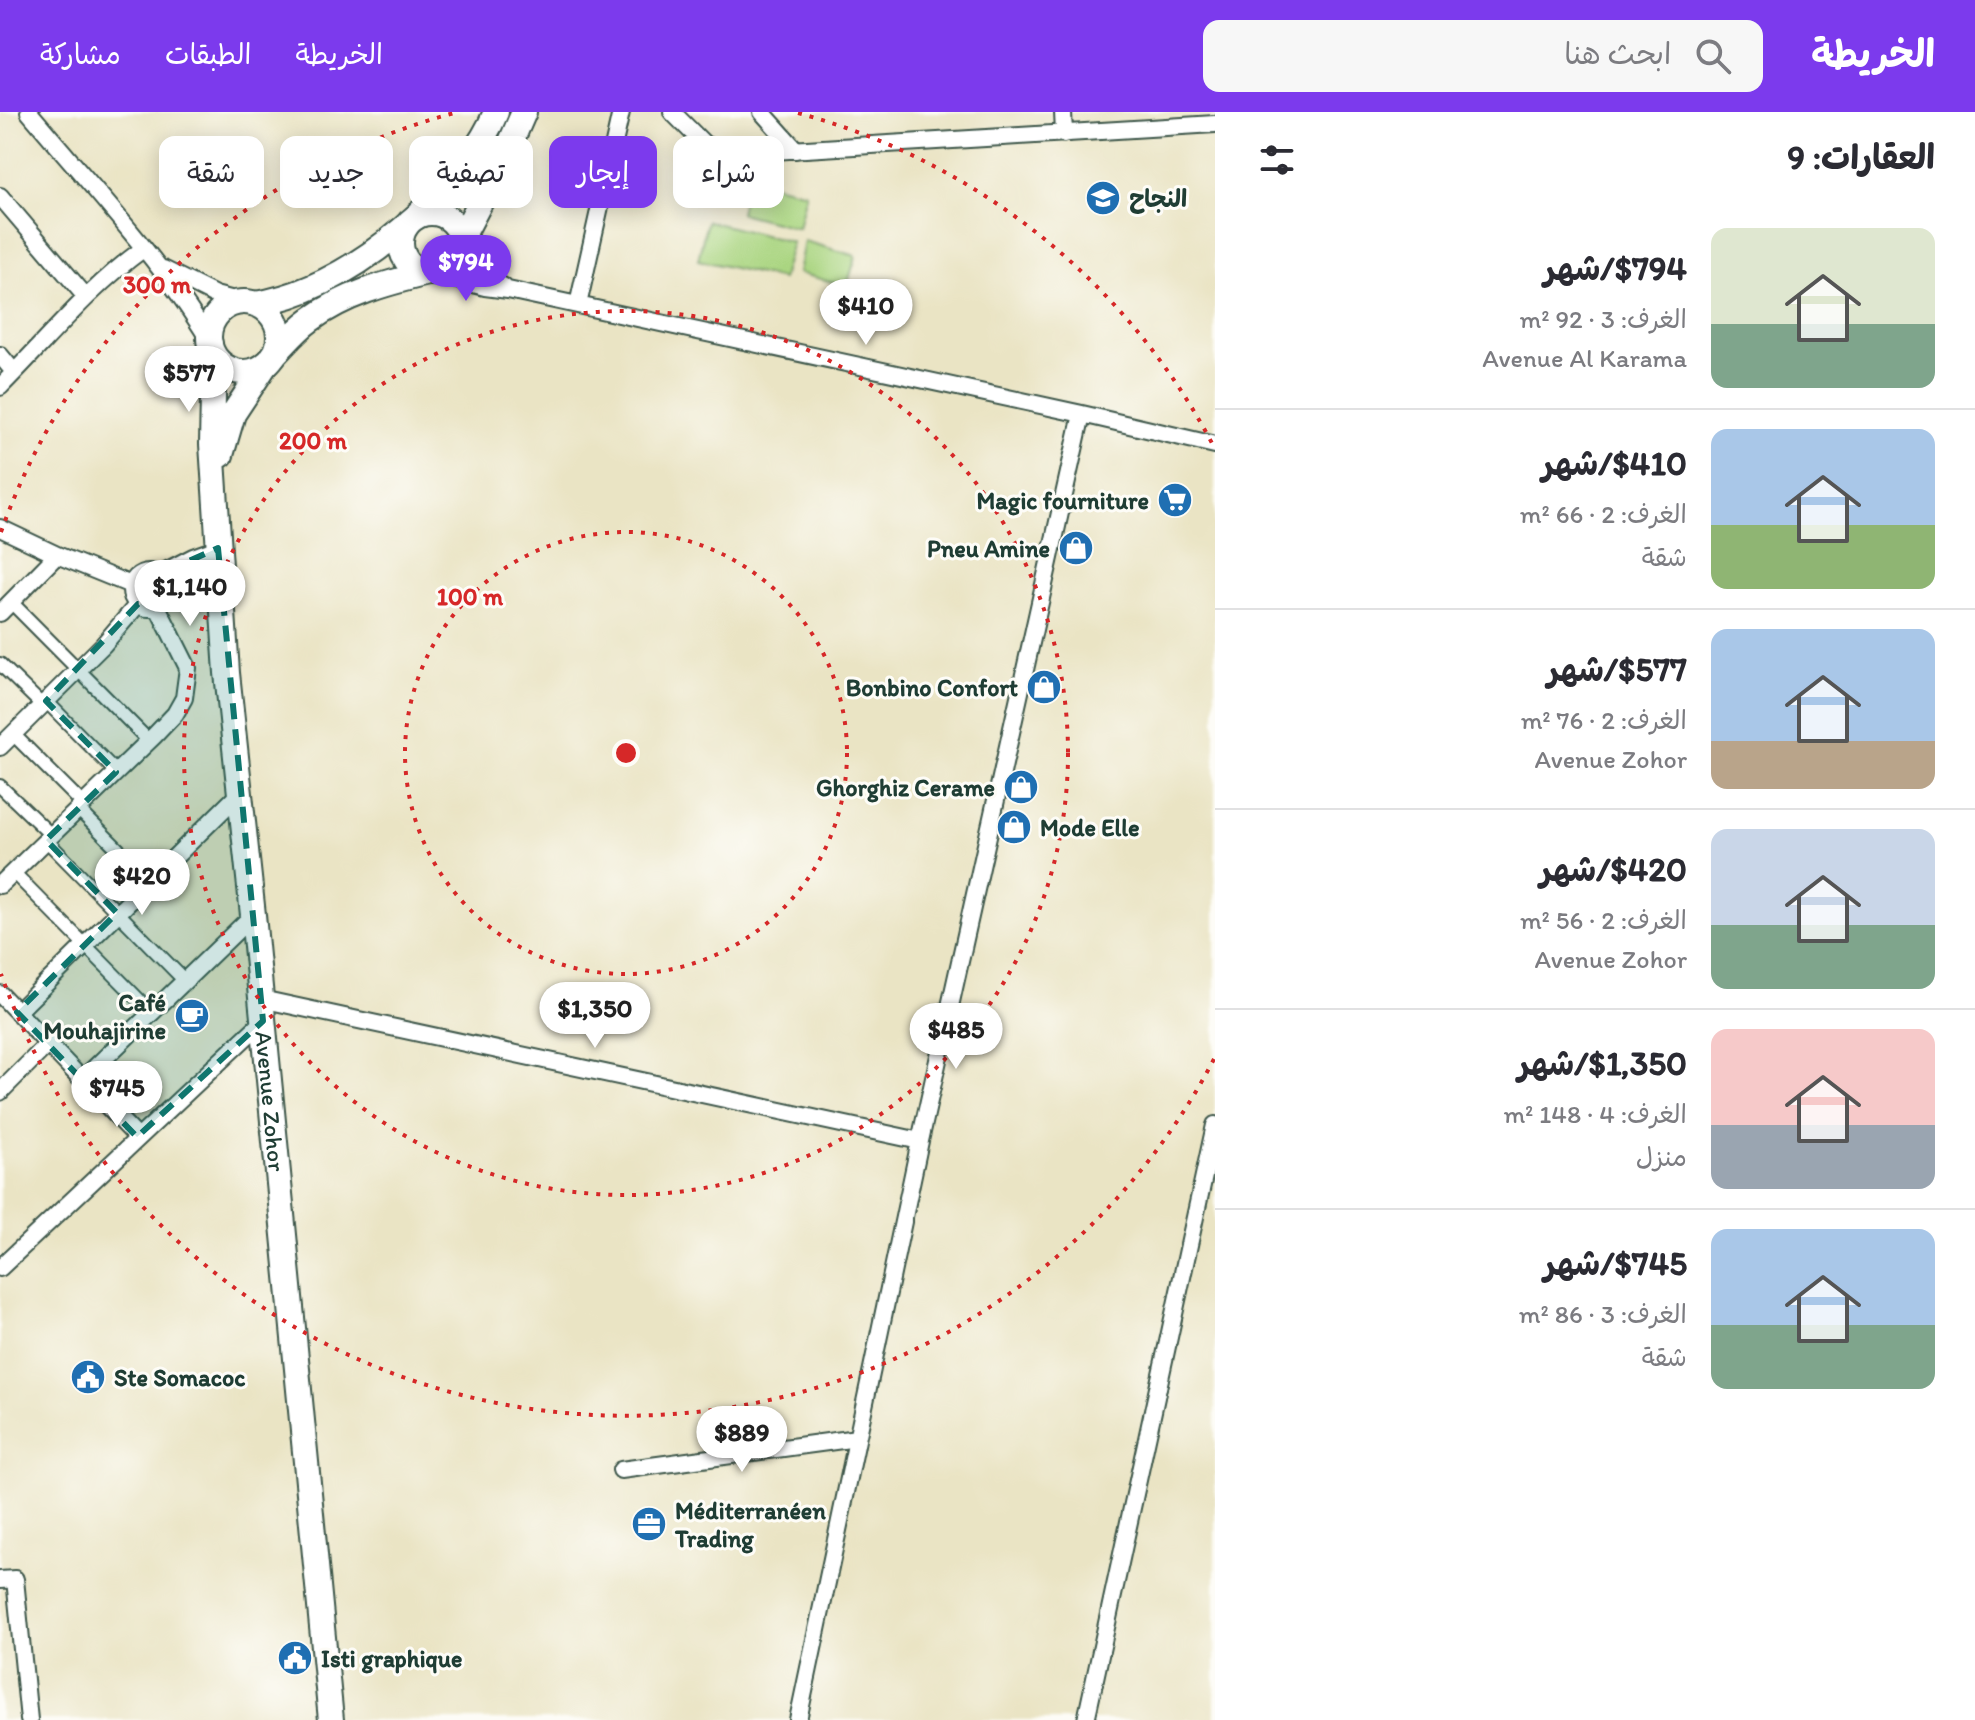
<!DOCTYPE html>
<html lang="ar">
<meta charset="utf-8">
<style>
body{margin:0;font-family:Itim,"Playpen Sans Arabic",sans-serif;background:#f7f7f7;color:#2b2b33;direction:rtl;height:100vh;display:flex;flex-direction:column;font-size:30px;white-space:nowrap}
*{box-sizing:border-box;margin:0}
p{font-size:26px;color:#7c7c81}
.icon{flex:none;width:44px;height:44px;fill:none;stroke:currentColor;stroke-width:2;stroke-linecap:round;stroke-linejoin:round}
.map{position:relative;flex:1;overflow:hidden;direction:ltr}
.panel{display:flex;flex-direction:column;background:#fff;width:760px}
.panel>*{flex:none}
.top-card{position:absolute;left:24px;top:24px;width:760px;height:72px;direction:rtl;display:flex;gap:16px}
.price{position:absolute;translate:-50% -68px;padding:0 18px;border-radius:28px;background:#fff;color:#222;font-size:26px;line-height:52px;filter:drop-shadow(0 2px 4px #0008)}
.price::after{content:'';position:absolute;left:50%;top:48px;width:24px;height:18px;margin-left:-12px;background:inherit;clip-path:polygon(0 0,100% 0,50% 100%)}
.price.on{background:#7c3aed;color:#fff}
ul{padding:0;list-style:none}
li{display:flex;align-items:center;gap:24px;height:200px;padding:0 40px}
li+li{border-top:2px solid #e1e1e2}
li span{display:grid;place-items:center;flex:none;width:224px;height:160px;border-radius:16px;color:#555}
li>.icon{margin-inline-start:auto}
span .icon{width:96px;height:96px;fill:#fffc;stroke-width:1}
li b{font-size:34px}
h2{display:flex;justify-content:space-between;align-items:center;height:96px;padding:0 40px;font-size:34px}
.chip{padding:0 28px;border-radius:16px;background:#fff;box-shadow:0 4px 20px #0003;font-size:28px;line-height:72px}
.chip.on{background:#7c3aed;color:#fff}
header{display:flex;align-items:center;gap:48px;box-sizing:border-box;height:112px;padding:0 40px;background:#7c3aed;color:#fff}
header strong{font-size:38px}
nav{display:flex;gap:44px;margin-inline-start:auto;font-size:28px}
.search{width:560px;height:72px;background:#f7f7f7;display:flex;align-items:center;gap:20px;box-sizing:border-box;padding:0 28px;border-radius:16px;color:#7c7c81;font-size:30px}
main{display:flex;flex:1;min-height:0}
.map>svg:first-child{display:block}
.green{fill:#aad581;stroke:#64895a;stroke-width:2}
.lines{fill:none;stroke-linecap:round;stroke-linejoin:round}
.pedestrian-casing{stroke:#3d564a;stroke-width:16}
.minor-casing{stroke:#3d564a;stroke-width:20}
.secondary-casing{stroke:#3d564a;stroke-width:28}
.pedestrian{stroke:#fff;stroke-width:12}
.minor{stroke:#fff;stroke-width:16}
.secondary{stroke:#fff;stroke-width:24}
.marked{fill:#0f766e;fill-opacity:0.2;stroke:#0f766e;stroke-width:6;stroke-dasharray:16 10;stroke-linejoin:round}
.ring{fill:none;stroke:#d62828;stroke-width:4;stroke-dasharray:4 8}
.labels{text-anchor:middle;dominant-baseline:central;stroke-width:6;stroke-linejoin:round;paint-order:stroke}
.poi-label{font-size:24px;font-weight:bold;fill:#1f3d34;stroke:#fdfcf7;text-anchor:start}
.street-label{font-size:24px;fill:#1f3d34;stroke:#fdfcf7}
.centre{fill:#d62828;stroke:#fdfcf7;stroke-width:4}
.ring-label{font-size:24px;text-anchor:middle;font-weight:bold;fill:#d62828;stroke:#fdfcf7;stroke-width:6;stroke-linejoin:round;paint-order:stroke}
</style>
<header>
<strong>الخريطة</strong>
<div class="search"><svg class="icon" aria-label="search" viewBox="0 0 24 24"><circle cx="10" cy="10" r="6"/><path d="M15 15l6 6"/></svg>ابحث هنا</div>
<nav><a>الخريطة</a><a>الطبقات</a><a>مشاركة</a></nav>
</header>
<main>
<section class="panel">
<h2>العقارات: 9<svg class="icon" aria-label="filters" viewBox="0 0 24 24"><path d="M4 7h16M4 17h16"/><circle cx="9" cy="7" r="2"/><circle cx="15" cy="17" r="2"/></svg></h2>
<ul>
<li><span style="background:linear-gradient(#dfe7d0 60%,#7fa58c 0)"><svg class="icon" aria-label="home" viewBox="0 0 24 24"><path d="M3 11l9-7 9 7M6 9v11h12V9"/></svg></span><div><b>$794/شهر</b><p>الغرف: 3 · 92 m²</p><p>Avenue Al Karama</p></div></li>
<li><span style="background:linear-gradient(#a9c7e8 60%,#8fb573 0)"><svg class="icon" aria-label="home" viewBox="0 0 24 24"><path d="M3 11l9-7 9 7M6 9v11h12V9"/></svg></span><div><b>$410/شهر</b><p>الغرف: 2 · 66 m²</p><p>شقة</p></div></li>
<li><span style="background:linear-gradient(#a9c7e8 70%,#b9a48a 0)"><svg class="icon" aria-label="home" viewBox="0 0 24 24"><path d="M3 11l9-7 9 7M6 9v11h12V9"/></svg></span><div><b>$577/شهر</b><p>الغرف: 2 · 76 m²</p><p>Avenue Zohor</p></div></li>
<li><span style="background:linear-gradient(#c9d6e8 60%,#7fa58c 0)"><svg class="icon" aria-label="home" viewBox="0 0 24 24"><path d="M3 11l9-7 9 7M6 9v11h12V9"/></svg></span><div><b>$420/شهر</b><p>الغرف: 2 · 56 m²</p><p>Avenue Zohor</p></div></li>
<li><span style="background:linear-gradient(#f6c9c9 60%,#9aa5b1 0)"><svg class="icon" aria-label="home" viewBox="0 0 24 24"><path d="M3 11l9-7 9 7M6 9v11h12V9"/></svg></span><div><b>$1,350/شهر</b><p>الغرف: 4 · 148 m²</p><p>منزل</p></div></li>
<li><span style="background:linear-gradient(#a9c7e8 60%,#7fa58c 0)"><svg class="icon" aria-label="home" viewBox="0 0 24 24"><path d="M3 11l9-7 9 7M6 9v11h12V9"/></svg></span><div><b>$745/شهر</b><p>الغرف: 3 · 86 m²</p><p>شقة</p></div></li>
</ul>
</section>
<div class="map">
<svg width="1215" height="1608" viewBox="0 0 1215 1608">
<rect width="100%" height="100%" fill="#fdfcf7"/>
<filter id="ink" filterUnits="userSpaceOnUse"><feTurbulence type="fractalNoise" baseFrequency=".0125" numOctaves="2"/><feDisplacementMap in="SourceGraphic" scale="16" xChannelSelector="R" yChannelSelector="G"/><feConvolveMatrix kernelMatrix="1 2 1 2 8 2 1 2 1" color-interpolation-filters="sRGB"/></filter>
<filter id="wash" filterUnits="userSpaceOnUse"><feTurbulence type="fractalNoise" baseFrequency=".006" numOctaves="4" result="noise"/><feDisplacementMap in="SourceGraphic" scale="32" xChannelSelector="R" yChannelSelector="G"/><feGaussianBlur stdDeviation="1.8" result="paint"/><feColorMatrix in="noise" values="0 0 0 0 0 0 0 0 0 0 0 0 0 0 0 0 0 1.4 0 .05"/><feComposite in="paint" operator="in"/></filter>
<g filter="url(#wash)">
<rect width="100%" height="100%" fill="#eae4c4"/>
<path class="green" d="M747 66 806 81 798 116 740 101Z
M707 109 792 130 782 167 698 148Z
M804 129 856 144 847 174 798 161Z"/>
</g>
<g filter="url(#ink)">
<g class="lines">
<g class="pedestrian-casing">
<path id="pedestrian" d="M11 490 149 629
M0 552 42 593
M46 589 116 660
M13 622 83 692
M0 674 51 723
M78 697 150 769
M46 728 185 869
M13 760 152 901"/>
</g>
<g class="minor-casing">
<path id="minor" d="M29 0C90 73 160 147 209 228
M672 0 704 32 724 42 1215 12
M762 0 796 38
M1063 0 1064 22
M0 84 86 185
M461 131 481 161 504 175
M163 157 215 183 242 190
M431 161 485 175 508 178 1082 302 1215 333
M578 193 621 0
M0 243 14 260
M0 275C47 228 89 176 143 137
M0 416 57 443 131 473
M131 478a18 18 0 1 1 36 0a18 18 0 1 1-36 0Z
M158 463 193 445 218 436
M0 501 57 443
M0 635 103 533 138 492
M0 773 154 624 175 602 184 586 188 556 157 494
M0 882 137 1025
M261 887 920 1029
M17 900 240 681
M82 968 253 803
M0 980 47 933
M0 1156 263 909
M621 1358 857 1326
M0 1468 15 1467 29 1608
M798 1608 920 1029 1082 302
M1086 1608 1215 1013"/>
</g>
<g class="secondary-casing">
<g id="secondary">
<circle cx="431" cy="131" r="30"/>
<path d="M416 105C446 73 479 42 496 0"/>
<path d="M461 127 507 39 524 0"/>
<circle cx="244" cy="225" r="35"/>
<path d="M255 192C312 183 363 151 406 114"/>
<path id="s1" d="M210 232 213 284 212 332 227 561 253 803 331 1608"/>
<path d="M273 244C285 232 296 218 310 208 345 182 387 171 428 161"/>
<path d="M221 343 233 302 266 252"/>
</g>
</g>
<use href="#pedestrian" class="pedestrian"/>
<use href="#minor" class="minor"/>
<use href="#secondary" class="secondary"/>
</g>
</g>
<path class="marked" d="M218 436 263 909 137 1025 17 900 117 801 46 728 116 660 46 589 138 492 162 490 166 479 158 463Z"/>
<g class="ring">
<circle cx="626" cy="641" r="221"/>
<circle cx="626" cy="641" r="442"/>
<path d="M1214 947A663 663 0 0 1 1 862M1 420A663 663 0 0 1 454 1M798 1A663 663 0 0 1 1214 335"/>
</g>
<defs>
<g id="school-disc" transform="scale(1.8)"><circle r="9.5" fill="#1f6fb2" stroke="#fdfcf7"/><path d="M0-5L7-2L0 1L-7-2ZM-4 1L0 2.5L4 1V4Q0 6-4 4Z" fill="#fff"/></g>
<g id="supermarket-disc" transform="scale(1.8)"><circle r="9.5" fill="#1f6fb2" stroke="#fdfcf7"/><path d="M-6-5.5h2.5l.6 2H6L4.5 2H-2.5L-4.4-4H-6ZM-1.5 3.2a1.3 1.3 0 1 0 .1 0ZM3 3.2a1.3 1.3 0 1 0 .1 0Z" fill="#fff"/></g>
<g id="shop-disc" transform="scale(1.8)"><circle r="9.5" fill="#1f6fb2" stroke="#fdfcf7"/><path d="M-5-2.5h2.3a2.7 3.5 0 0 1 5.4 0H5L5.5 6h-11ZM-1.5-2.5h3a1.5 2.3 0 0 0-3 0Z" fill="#fff"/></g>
<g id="cafe-disc" transform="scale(1.8)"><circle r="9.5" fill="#1f6fb2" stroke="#fdfcf7"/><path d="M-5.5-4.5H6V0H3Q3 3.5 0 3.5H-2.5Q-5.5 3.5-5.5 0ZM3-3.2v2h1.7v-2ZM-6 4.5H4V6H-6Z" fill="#fff"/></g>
<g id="civic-disc" transform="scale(1.8)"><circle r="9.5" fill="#1f6fb2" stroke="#fdfcf7"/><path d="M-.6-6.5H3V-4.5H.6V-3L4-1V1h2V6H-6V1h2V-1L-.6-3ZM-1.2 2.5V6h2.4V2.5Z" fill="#fff"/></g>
<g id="office-disc" transform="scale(1.8)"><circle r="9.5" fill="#1f6fb2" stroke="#fdfcf7"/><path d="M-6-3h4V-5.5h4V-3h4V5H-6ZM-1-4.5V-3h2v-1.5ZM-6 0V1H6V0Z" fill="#fff"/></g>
</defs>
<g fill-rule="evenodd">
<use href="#school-disc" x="1103" y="86"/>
<use href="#supermarket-disc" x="1175" y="388"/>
<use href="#shop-disc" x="1076" y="436"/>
<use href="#shop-disc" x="1044" y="575"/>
<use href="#shop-disc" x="1021" y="675"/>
<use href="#shop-disc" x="1014" y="715"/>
<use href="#cafe-disc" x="192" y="904"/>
<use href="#civic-disc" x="88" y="1265"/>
<use href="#office-disc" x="649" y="1412"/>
<use href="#civic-disc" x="295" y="1546"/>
</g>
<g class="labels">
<g class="poi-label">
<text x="1129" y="86">النجاح</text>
<text x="1149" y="388" text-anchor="end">Magic fourniture</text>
<text x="1050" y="436" text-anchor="end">Pneu Amine</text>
<text x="1018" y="575" text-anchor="end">Bonbino Confort</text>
<text x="995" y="675" text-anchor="end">Ghorghiz Cerame</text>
<text x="1040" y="715">Mode Elle</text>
<text x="166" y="890" text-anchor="end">Café<tspan x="166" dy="28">Mouhajirine</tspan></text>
<text x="114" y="1265">Ste Somacoc</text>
<text x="675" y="1398">Méditerranéen<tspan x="675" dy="28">Trading</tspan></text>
<text x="321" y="1546">Isti graphique</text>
</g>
<g class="street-label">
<text stroke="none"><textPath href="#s1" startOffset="760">Avenue Zohor</textPath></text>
</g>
</g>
<circle cx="626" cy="641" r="12" class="centre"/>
<g class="ring-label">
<text x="157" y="181">300 m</text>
<text x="313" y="337">200 m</text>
<text x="470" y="493">100 m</text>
</g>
</svg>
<b class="price on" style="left:466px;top:191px">$794</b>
<b class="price" style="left:866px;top:235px">$410</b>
<b class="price" style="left:189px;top:302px">$577</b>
<b class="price" style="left:190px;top:516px">$1,140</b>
<b class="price" style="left:142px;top:805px">$420</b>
<b class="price" style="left:595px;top:938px">$1,350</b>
<b class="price" style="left:956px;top:959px">$485</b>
<b class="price" style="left:117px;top:1017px">$745</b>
<b class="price" style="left:742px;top:1362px">$889</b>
<div class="top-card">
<a class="chip">شراء</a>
<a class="chip on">إيجار</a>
<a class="chip">تصفية</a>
<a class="chip">جديد</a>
<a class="chip">شقة</a>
</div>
</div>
</main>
